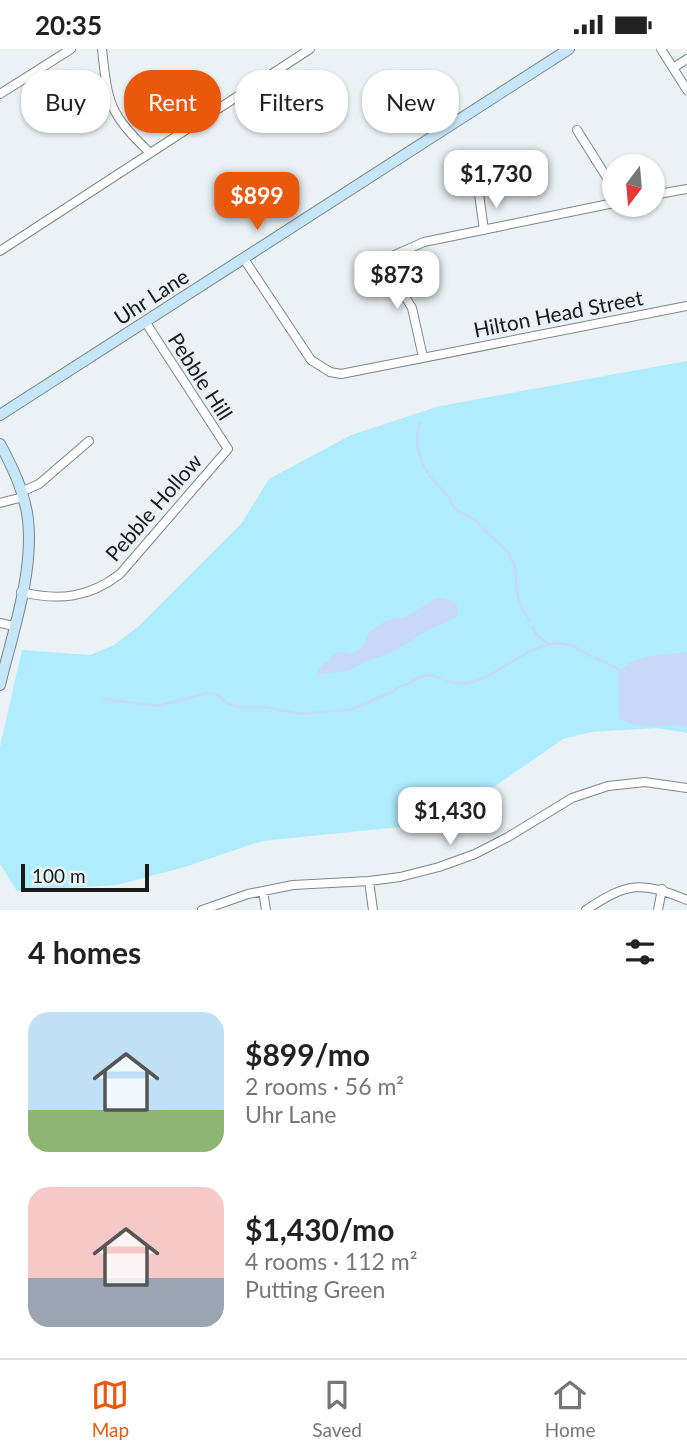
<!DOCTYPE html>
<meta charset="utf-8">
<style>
body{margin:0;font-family:Lato,sans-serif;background:#f2f2f2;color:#222;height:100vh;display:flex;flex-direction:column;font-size:26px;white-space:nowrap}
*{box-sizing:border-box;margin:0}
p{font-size:23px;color:#767676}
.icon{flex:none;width:38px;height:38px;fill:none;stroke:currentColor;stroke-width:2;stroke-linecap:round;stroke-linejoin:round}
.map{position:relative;height:861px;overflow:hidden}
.drawer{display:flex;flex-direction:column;background:#fff;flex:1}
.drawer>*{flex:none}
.hud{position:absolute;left:21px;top:21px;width:646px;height:63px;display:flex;gap:14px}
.needle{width:46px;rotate:196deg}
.buttons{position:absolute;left:602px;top:105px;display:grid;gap:14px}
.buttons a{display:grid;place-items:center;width:63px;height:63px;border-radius:50%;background:#fff;box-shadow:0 2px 5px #0004;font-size:35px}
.scale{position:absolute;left:21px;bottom:18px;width:128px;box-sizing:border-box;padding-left:7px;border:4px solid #181b1b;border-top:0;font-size:19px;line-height:24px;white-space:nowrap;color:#181b1b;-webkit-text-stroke:5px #eaf2f5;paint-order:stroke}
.price{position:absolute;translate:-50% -60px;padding:0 16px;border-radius:14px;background:#fff;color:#222;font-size:23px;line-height:46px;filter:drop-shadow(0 2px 4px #0008)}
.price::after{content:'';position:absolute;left:50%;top:42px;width:21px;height:16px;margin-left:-10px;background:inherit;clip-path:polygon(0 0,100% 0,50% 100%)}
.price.selected{background:#ea580c;color:#fff}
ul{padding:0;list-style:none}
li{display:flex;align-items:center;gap:21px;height:175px;padding:0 28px}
li span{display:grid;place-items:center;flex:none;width:196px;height:140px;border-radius:21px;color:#555}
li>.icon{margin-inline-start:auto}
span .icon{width:84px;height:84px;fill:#fffc;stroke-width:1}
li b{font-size:30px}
h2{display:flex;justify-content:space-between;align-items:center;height:84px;padding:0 28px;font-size:30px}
.pill{padding:0 24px;border-radius:28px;background:#fff;box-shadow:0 2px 5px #0004;font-size:24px;line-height:63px}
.pill.selected{background:#ea580c;color:#fff}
.status{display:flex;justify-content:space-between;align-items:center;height:49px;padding:0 35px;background:#fff;direction:ltr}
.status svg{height:19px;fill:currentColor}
.tabs{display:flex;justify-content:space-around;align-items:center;height:98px;border-top:2px solid #e0e0e0;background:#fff;font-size:19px;color:#767676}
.tabs a{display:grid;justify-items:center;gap:4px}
.tabs .selected{color:#ea580c}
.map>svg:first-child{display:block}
.green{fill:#afecfd}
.water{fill:#c8d8f8}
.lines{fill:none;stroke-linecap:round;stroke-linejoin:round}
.stream{stroke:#c8d8f8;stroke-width:2.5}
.street-casing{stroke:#7e8688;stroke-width:10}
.secondary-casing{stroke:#7e8688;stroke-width:12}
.street{stroke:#fff;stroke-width:8}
.secondary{stroke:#c6e6fa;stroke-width:10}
.labels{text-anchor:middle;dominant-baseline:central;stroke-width:5;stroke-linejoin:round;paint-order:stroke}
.street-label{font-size:21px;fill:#181b1b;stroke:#eaf2f5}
</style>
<div class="status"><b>20:35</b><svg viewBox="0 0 49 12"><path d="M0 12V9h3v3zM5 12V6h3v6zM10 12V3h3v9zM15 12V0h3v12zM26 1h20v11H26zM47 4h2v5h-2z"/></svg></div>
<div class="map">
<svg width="687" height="861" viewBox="0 0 687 861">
<rect width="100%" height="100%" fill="#eaf2f5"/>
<path class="green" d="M687 312V684L657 679 591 683 563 690 488 742 451 762 400 778 262 792 188 817 117 836 17 842 0 815V698L22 601 90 606 114 596 139 577 241 475 269 430 351 386 440 357Z"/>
<path class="water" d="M436 549C445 549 452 550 457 557V568L426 582 393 603 364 613 350 621 317 626 318 621 336 604 341 602 351 605 362 599 370 582 386 572 406 568Z
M687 603V677C666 673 638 683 619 669L618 626C629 604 666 606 687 603Z"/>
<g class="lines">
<path class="stream" d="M420 374C413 390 419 407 427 423
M429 427 448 447 455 460 475 471 479 475
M482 479 507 502 514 515 519 554 530 573
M532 578 537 586 549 595
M596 609 622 622
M447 631C486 649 523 588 565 595 574 596 583 603 591 607
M103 650 159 657 207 644H214L227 654 240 658H264L302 665 352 660 394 642C399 636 403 637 409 634 425 626 422 624 441 629"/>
<g class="street-casing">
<path id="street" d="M102 0C108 56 109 64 150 104
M661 0 687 41
M673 19 687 10
M0 45 71 0
M577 81 614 140
M479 145 484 181
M653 146 687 140
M0 202 310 0
M244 210 311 311 330 323 341 325 687 257
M423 308 412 259 383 211 424 193 614 154
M21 443 39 435 89 392
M0 454 23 448
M21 543C59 552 89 549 120 525L228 400 146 274
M0 574 14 577
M369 832 373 861
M263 842 266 861
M202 861 248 845 293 836 369 832 400 828 439 818 475 805 508 788 572 749 608 737 645 733 687 739
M586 861C628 833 641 832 687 851
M658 861 662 840"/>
</g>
<g class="secondary-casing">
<path id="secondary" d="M0 366 569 0
M0 395C13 419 25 444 28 471 34 523 12 586 0 636"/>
</g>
<use href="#street" class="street"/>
<use href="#secondary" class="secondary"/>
</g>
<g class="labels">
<g class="street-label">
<text transform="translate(151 247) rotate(-33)">Uhr Lane</text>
<text transform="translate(558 264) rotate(-11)">Hilton Head Street</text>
<text transform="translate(201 327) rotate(57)">Pebble Hill</text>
<text transform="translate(153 458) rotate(-49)">Pebble Hollow</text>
</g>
</g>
</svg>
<div class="buttons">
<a><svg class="needle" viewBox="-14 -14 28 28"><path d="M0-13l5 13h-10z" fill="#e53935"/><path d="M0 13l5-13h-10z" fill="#767676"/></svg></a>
</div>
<div class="scale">100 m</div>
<b class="price" style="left:496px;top:161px">$1,730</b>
<b class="price selected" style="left:257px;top:183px">$899</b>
<b class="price" style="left:397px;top:262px">$873</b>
<b class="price" style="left:450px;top:798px">$1,430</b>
<div class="hud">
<a class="pill">Buy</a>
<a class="pill selected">Rent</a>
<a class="pill">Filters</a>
<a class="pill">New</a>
</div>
</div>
<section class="drawer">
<h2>4 homes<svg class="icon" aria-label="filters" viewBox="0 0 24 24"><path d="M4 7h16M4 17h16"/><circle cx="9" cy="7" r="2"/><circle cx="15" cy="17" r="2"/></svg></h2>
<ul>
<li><span style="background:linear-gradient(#bfe0f5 70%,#8fb573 0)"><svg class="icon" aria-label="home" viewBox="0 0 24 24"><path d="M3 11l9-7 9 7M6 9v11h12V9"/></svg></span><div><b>$899/mo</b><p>2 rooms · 56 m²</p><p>Uhr Lane</p></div></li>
<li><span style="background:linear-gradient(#f6c9c9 65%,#9aa5b1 0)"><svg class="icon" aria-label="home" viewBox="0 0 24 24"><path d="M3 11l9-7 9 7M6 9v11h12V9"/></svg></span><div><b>$1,430/mo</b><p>4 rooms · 112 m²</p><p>Putting Green</p></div></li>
</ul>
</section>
<nav class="tabs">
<a class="selected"><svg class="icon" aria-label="map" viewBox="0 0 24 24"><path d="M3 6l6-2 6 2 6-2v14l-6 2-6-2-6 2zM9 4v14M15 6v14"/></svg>Map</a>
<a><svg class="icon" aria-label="saved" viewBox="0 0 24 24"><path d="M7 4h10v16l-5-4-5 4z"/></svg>Saved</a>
<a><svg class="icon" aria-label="home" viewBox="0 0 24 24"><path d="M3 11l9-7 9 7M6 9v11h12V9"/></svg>Home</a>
</nav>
